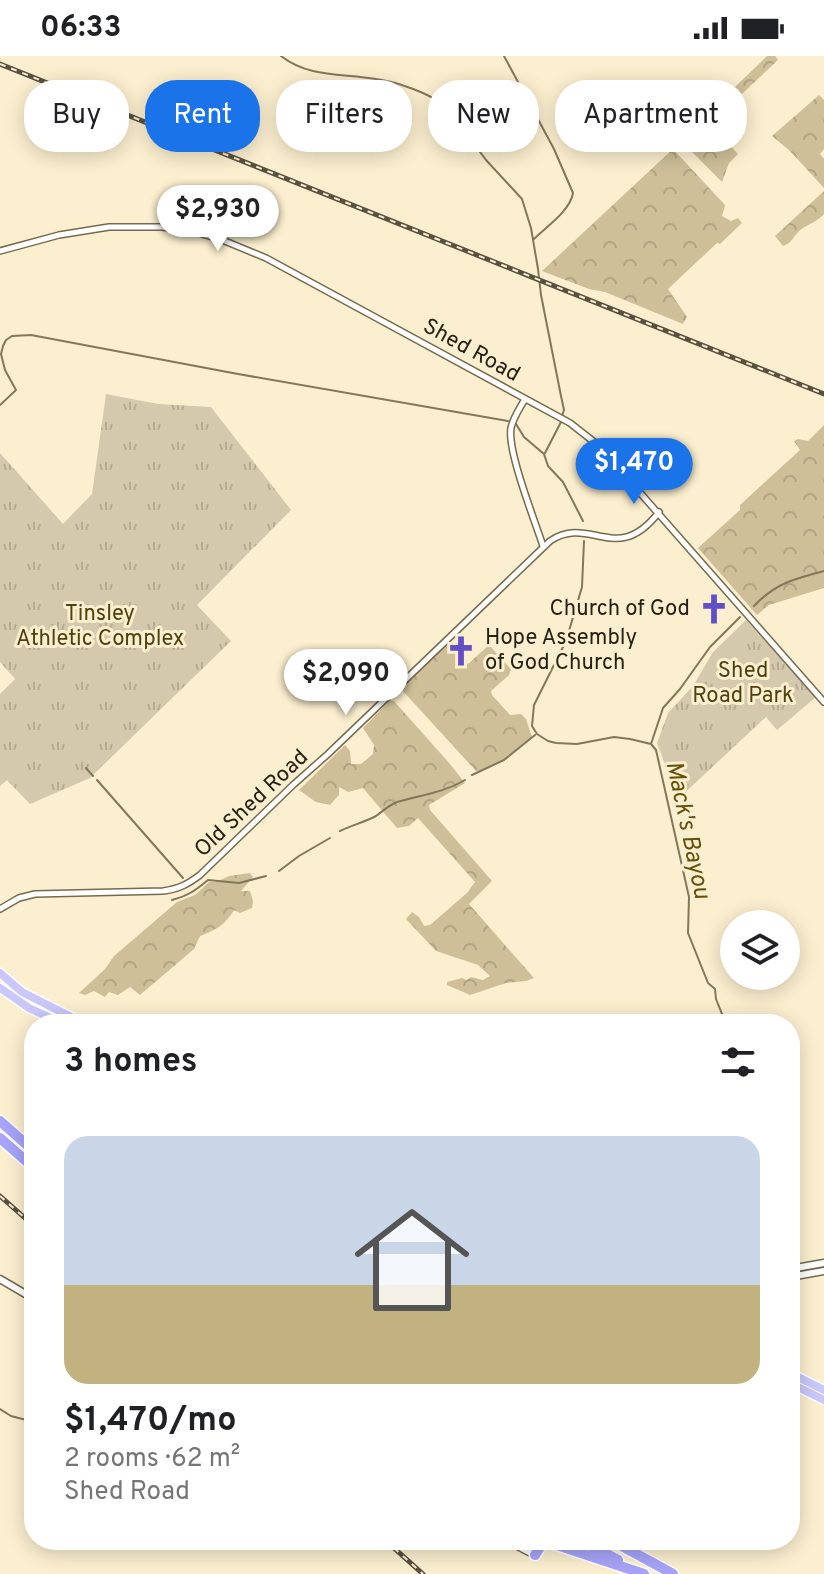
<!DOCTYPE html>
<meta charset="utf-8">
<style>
body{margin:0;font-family:Overpass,sans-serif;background:#f2f2f2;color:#202124;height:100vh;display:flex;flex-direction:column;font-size:30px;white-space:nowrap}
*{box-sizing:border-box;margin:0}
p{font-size:26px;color:#757577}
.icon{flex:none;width:44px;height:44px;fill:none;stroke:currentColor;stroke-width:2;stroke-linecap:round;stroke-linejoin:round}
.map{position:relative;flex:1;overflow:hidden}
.drawer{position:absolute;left:24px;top:958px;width:776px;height:536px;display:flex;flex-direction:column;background:#fff;border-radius:32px;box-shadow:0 4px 20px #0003}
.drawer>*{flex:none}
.hud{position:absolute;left:24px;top:24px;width:776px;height:72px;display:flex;gap:16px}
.tools{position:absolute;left:720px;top:854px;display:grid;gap:16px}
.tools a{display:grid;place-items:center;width:80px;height:80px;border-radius:50%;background:#fff;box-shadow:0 4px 20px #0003;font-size:40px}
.price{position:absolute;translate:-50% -68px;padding:0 18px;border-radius:28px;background:#fff;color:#222;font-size:26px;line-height:52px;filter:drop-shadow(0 2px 4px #0008)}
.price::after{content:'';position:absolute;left:50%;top:48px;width:24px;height:18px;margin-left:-12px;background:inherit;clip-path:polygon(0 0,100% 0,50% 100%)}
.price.selected{background:#1a73e8;color:#fff}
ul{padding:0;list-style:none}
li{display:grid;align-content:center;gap:16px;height:424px;padding:0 40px}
li span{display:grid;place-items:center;height:248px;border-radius:24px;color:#555}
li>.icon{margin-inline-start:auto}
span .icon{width:144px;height:144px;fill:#fffc;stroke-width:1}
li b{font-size:34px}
h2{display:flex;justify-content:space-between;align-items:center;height:96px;padding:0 40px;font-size:34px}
.tag{padding:0 28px;border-radius:32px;background:#fff;box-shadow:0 4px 20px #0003;font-size:28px;line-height:72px}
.tag.selected{background:#1a73e8;color:#fff}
.status{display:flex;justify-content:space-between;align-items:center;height:56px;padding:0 40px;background:#fff;direction:ltr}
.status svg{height:22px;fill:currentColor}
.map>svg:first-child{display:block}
.forest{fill:url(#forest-crowns)}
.park{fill:url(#park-tufts)}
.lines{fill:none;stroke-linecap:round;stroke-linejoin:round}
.stream{stroke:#837759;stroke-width:2}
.tertiary-casing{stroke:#756a4e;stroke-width:8}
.secondary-casing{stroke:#756a4e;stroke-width:9}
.primary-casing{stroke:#fff;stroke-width:11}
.motorway-casing{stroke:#fff;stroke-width:13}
.tertiary{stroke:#fff;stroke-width:5}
.secondary{stroke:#fff;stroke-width:6}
.primary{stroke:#cac8fb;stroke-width:8}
.motorway{stroke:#a7a4f9;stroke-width:10}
.rail-casing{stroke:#585141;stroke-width:5}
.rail{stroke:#fcefcf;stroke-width:2;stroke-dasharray:6;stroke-linecap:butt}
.labels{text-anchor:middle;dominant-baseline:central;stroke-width:6;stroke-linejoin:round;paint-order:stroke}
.street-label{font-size:22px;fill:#262115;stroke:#fcefcf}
.poi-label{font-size:22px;fill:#262115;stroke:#fcefcf;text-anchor:end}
.park-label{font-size:22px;fill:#50400f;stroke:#fcefcf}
.water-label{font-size:24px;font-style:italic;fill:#654f0b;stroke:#fcefcf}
</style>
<div class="status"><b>06:33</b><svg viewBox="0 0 49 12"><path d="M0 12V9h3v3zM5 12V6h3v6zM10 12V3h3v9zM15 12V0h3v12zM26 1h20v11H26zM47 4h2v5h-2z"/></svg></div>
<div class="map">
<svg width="824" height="1518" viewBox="0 0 824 1518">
<defs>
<pattern id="forest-crowns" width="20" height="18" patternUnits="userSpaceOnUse" patternTransform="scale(2)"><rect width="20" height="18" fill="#cebf98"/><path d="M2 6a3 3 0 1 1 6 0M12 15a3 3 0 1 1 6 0" fill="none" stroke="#b1a482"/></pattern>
<pattern id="park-tufts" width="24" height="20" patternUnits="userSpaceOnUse" patternTransform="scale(2)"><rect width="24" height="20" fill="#d4c9ac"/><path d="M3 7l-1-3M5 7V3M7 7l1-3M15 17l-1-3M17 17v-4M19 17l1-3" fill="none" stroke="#b6ac93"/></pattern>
</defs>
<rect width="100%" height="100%" fill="#fcefcf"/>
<path class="forest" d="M767 0H775L778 4 713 65V72L738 98 729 107 722 126 686 90 683 81Z
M819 39 824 44V93L820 98 824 103V132L790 95 772 80Z
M673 93 725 149 722 160 731 165 738 162 742 167 720 188 717 187 668 233 687 261 683 268 605 236 589 233 542 215Z
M824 135V158C816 167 807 168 799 175 792 182 793 186 783 190L775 180Z
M824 369V532L769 549 757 559 698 492 740 454V449L800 394 794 385 798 383 808 385Z
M448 586 468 608 489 589 511 613 509 619 491 635 492 639 510 659 521 658 526 663 532 681 505 704 477 716 401 633Z
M390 644 394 645 450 708 465 727 429 749 430 754 492 825 469 848 534 922 526 925 506 927 470 939 447 929V926L462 922 466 924 471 921 483 924 490 920 478 909 436 895 406 863 412 856 419 861 424 870 430 869 467 837 475 826 418 762 409 770 397 772 363 732 348 736 339 731V739L330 749 316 746 299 734 345 689 350 695 351 708H361L373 698 374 689 363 672Z
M250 817 253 821 241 835H250L253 845 252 852 240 857 234 854C225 869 216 874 200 880L194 893 140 939 130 931 118 939 109 936 105 941 94 935 85 939 79 937 105 913 114 900 177 846 195 839 209 826H216L229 820Z"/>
<path class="park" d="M106 338 158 348 211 351 291 454 197 549 231 585 90 722 30 748 7 724 0 730V638L15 623 0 606V397L63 468 92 438Z
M746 564 816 641 777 674 766 661 678 743 657 687 668 657 693 630 713 596Z"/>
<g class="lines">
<path class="stream" d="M281 0C309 22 343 17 376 23 398 26 428 37 446 50L486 104 522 143 531 172 538 213 541 239 561 340 564 354 562 360
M504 0 554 93 573 137C570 155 547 170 534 183
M0 349 16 334 5 314 1 298 3 290 6 284 12 280 31 279 238 318 508 365
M516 368 524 381 544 398 548 410 563 426 583 465
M545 397 561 366
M584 485 582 531 566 585 534 649 532 670 537 678 548 685 556 687 577 688 614 681 630 683 651 688
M754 550C776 527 794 523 824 515
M86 712 93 720
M472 719 504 704 535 679
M97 724 183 822
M340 775C352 769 365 766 376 760 383 755 389 749 397 746 421 739 443 737 465 724
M279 815 299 800 330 782
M172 844C188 840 196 834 208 824L239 827 266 820
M726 968 716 943 715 933 708 927 688 877 689 841 656 694 651 688 663 652 680 633 710 591 740 561
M0 1353 11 1360 34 1366"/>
<g class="tertiary-casing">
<path id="tertiary" d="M0 195 59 179 109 171H162L188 174 220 183 266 202 419 285 570 367 598 389 824 646
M525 343C520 352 513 362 511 372 507 395 535 465 543 490
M0 853 19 842 35 838 163 835C179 833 188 828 200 819L293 729 328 698 550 485C590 458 617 511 659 456"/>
</g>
<g class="secondary-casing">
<path id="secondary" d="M790 1213 824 1207
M790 1221 824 1215
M0 1223 34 1243
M506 1484 535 1499"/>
</g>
<g class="primary-casing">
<path id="primary" d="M0 917 22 936 85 968
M0 932 29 952 63 968
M790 1317 824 1334
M790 1327 824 1344"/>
</g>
<g class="motorway-casing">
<path id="motorway" d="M0 1065 34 1095
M0 1082 34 1112
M581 1484 618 1504
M611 1484 673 1518
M535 1499 542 1488 548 1486 644 1518"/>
</g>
<use href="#tertiary" class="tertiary"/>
<use href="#secondary" class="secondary"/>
<use href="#primary" class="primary"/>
<use href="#motorway" class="motorway"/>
<g class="rail-casing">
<path id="rail" d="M0 8 824 338
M0 1140 34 1170
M385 1484 423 1518"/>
</g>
<use href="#rail" class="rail"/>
</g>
<defs>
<g id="church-bare" transform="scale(2.4)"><path d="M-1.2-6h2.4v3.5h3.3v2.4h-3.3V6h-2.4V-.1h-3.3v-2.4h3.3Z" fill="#614fc8" stroke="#fcefcf" stroke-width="2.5" paint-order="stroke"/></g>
</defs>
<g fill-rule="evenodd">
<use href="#church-bare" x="714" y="553"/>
<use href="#church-bare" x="461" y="595"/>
</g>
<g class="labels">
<g class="street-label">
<text transform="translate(471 295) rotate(29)">Shed Road</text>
<text transform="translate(252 748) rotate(-43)">Old Shed Road</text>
</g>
<g class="poi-label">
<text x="690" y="553">Church of God</text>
<text x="485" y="582" text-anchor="start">Hope Assembly<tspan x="485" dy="25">of God Church</tspan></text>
</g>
<g class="park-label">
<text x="100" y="558">Tinsley<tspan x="100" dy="25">Athletic Complex</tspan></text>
<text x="743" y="615">Shed<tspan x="743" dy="25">Road Park</tspan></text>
</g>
<g class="water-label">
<text transform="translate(687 774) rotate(78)">Mack's Bayou</text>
</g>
</g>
</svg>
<div class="tools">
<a><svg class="icon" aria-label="layers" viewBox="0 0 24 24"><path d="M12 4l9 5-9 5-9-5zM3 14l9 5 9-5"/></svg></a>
</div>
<b class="price" style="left:218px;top:197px">$2,930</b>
<b class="price selected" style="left:634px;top:450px">$1,470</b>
<b class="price" style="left:346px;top:661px">$2,090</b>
<div class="hud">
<a class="tag">Buy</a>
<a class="tag selected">Rent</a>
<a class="tag">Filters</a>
<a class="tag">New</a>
<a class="tag">Apartment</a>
</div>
<section class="drawer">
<h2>3 homes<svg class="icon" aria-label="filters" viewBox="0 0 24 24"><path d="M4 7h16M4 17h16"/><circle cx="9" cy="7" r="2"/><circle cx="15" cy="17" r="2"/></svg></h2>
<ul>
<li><span style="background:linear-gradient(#c9d6e8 60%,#c2b280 0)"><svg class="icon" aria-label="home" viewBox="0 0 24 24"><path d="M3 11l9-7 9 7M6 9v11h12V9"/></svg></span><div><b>$1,470/mo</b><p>2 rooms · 62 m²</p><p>Shed Road</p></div></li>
</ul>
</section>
</div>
